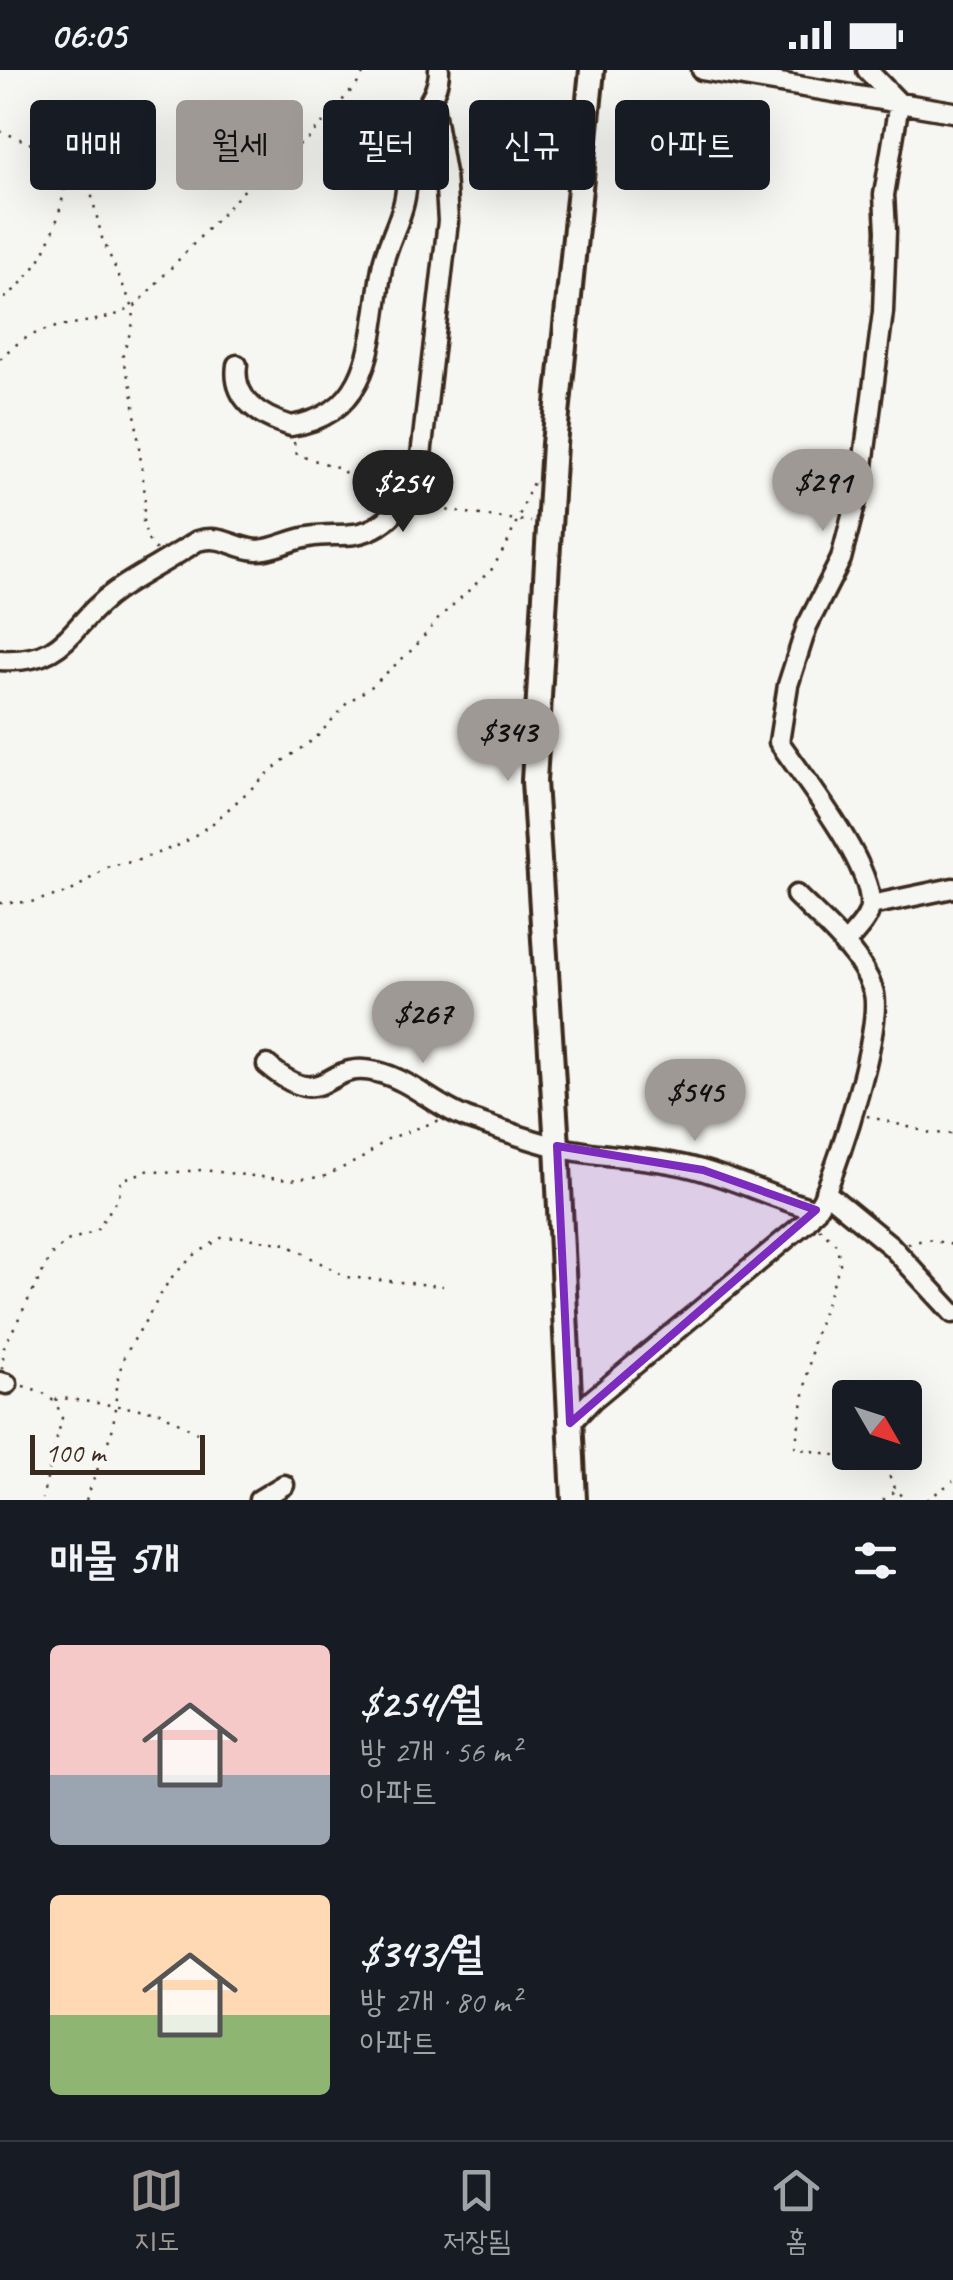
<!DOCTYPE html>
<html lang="ko">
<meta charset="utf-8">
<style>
body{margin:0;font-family:Caveat,"Poor Story",sans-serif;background:#20242c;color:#f1f3f6;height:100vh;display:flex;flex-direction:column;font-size:38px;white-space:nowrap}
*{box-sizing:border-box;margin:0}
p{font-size:32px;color:#9ea1a6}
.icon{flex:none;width:55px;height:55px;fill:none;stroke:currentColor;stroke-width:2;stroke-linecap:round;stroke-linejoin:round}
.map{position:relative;height:1430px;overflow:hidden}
.sheet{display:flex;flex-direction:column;background:#171b24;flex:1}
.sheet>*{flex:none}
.hud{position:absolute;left:30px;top:30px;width:895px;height:90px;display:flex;gap:20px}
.needle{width:65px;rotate:129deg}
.fabs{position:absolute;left:832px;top:1310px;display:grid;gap:20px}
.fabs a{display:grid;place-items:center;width:90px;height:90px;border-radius:10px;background:#171b24;box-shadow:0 10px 40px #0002;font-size:50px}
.scale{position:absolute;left:30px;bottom:25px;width:175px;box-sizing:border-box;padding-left:10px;border:5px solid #3b2a1e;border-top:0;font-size:28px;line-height:35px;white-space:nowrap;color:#3b2a1e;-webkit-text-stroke:8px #f6f6f2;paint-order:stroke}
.price{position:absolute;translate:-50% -85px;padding:0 22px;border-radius:35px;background:#9f9995;color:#111;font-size:32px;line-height:65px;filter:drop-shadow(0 2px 5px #0008)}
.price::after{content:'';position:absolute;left:50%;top:60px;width:30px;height:22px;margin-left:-15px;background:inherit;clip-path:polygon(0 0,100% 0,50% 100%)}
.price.current{background:#222;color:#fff}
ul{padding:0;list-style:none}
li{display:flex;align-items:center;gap:30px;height:250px;padding:0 50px}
li span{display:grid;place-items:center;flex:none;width:280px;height:200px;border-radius:10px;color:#555}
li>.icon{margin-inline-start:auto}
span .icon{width:120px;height:120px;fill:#fffc;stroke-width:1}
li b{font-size:42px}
h2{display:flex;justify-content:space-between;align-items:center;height:120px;padding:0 50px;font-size:42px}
.tag{padding:0 35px;border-radius:10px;background:#171b24;box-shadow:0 10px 40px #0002;font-size:35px;line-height:90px}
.tag.current{background:#9f9995;color:#111}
.status{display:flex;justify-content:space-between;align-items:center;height:70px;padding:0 50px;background:#171b24;direction:ltr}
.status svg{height:28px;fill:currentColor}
.dock{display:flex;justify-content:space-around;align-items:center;height:140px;border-top:2px solid #363941;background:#171b24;font-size:28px;color:#9ea1a6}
.dock a{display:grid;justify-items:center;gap:5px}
.dock .current{color:#9f9995}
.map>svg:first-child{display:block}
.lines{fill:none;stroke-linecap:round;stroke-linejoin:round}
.minor-casing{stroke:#3b2a1e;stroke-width:25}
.major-casing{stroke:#3b2a1e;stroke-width:30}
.path{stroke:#3b2a1e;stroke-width:2.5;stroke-dasharray:2.5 8;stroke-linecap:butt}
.minor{stroke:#f6f6f2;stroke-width:18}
.major{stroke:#f6f6f2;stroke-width:22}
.marked{fill:#7b2cbf;fill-opacity:0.2;stroke:#7b2cbf;stroke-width:8;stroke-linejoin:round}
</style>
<div class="status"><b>06:05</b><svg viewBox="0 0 49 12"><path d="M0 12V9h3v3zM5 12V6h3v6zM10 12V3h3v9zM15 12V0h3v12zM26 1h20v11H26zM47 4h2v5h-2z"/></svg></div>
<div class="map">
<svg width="953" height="1430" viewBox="0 0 953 1430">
<rect width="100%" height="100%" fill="#f6f6f2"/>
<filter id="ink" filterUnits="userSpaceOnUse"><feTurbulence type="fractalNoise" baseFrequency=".01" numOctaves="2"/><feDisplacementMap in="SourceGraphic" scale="20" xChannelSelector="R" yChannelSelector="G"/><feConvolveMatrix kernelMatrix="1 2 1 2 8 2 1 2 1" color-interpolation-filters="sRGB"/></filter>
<g filter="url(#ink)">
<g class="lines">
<g class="minor-casing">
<path id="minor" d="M702 0 953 42
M237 295C232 330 261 347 291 356 376 343 370 265 382 198 386 175 399 155 404 132 409 112 406 91 410 70 416 44 439 28 439 0
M0 590C70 594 69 553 116 521 142 503 171 489 197 471 224 464 232 478 257 480 274 480 292 469 309 467 324 464 340 466 355 464 394 458 414 420 421 386L448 151 445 103 432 29
M871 835 953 818
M844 875C853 864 869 850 870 836 873 795 803 707 779 672L788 615 807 556 841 489 861 411 883 242 886 161 884 125 899 33 867 0
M267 995C328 1046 323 988 377 1002 412 1010 438 1039 472 1050 502 1060 534 1072 566 1079 611 1088 657 1087 701 1100 740 1111 776 1129 816 1140
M825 1122 891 1176 953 1243
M0 1312 7 1314
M570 1353 592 1330 805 1153C812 1145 818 1137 823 1128 839 1092 885 953 873 920 860 882 824 853 796 825
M259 1430 284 1415"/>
</g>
<g class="major-casing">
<path id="major" d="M574 1430 557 1076 534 711 554 374 592 0"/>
</g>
<path class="path" d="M0 61C19 69 58 81 65 104 67 113 63 126 61 135 51 177 34 206 0 232
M60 95 78 96 86 102 102 168 133 238 134 250 122 288 132 319 145 425 143 452 148 470 156 480
M0 289C44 242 88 263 135 236L269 94 308 69 358 13 365 0
M294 372 297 385 340 398 355 413 385 427
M416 436 531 452
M0 833 31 832 70 822 109 796 136 791 182 774 213 753 281 692 316 668 348 632 371 617 415 577 440 547 492 499 508 472 534 410
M867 1046 931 1063 953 1064
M819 1158 837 1175 840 1194 813 1271 795 1378 858 1389 887 1399 895 1421 908 1430
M908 1174 927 1169 953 1175
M2 1299 4 1277 52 1184 67 1171 96 1161 119 1127 121 1110 150 1100 164 1103 202 1100 288 1110 323 1107 361 1089 388 1069 440 1050
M23 1316C43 1321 56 1327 62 1348L42 1429
M55 1330 62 1328 160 1342 197 1363
M86 1430 113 1358 118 1307 124 1287 170 1209 193 1186 221 1168 242 1167 286 1174 346 1207 443 1216
M883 1430 894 1422
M927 1430 953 1411"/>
<use href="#minor" class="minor"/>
<use href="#major" class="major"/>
</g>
</g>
<path class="marked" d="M557 1076 703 1100 816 1140 570 1353Z"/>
</svg>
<div class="fabs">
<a><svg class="needle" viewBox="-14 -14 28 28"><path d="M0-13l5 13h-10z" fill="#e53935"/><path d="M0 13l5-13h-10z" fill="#9ea1a6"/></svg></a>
</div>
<div class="scale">100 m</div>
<b class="price" style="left:823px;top:464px">$291</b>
<b class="price current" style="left:403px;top:465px">$254</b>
<b class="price" style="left:508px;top:714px">$343</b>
<b class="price" style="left:423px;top:996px">$267</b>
<b class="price" style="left:695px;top:1074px">$545</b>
<div class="hud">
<a class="tag">매매</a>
<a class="tag current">월세</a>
<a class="tag">필터</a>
<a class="tag">신규</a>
<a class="tag">아파트</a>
</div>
</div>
<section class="sheet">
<h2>매물 5개<svg class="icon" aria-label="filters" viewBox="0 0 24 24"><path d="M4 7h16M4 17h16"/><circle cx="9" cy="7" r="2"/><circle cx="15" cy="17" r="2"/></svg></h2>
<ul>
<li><span style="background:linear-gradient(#f6c9c9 65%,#9aa5b1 0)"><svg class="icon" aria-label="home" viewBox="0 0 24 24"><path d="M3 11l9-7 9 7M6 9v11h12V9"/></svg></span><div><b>$254/월</b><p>방 2개 · 56 m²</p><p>아파트</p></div></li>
<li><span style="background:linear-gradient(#ffd9b3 60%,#8fb573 0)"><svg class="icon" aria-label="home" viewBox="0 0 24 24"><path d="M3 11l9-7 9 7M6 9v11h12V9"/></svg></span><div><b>$343/월</b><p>방 2개 · 80 m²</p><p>아파트</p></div></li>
</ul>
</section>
<nav class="dock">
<a class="current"><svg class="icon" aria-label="map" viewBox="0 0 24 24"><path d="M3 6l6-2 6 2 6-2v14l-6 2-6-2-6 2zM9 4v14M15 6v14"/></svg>지도</a>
<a><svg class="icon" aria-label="saved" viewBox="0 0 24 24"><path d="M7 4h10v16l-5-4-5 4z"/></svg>저장됨</a>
<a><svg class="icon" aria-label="home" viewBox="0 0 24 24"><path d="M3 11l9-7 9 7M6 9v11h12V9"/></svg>홈</a>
</nav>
